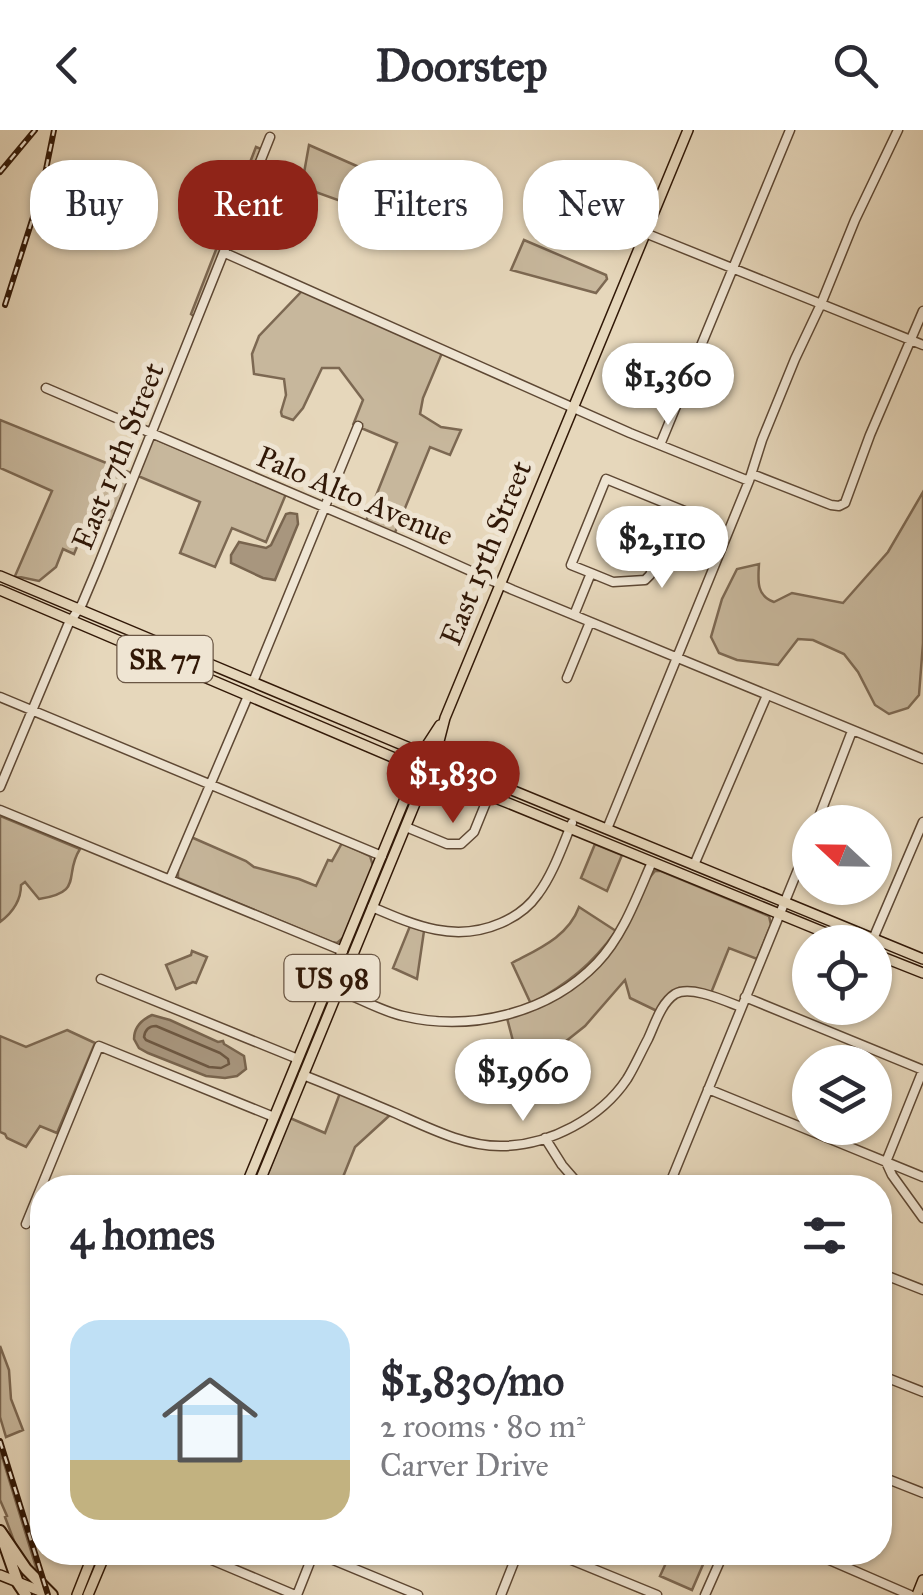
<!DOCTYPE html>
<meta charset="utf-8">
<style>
body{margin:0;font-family:"IM FELL Great Primer",serif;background:#f7f7f7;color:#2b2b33;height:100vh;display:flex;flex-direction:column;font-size:38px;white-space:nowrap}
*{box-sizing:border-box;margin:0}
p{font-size:32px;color:#7c7c81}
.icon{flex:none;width:55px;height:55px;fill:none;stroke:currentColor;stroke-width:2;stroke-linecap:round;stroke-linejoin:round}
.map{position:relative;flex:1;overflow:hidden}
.panel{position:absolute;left:30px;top:1045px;width:862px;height:390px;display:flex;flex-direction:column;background:#fff;border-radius:40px;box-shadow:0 2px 8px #0004}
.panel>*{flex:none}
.guide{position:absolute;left:30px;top:30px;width:865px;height:90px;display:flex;gap:20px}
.needle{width:65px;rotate:292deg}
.controls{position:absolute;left:792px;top:675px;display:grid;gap:20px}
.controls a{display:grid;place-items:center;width:100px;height:100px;border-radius:50%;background:#fff;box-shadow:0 2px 8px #0004;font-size:50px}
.price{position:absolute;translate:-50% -85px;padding:0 22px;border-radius:35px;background:#fff;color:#222;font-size:32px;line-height:65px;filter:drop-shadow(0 2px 5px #0008)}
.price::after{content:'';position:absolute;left:50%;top:60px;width:30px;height:22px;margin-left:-15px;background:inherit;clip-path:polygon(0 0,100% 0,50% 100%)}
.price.selected{background:#8f2418;color:#fff}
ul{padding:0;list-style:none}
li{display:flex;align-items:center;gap:30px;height:250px;padding:0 40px}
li+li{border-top:2px solid #e1e1e2}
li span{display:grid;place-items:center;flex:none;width:280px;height:200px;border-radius:30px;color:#555}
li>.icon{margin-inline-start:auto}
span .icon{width:120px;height:120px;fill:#fffc;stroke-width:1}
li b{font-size:42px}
h2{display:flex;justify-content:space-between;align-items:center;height:120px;padding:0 40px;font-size:42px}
.chip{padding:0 35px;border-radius:40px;background:#fff;box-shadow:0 2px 8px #0004;font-size:35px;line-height:90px}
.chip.selected{background:#8f2418;color:#fff}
header{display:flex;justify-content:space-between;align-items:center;height:130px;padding:0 40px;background:#fff;font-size:45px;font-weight:700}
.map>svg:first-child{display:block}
.green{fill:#c7b79c;stroke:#7c6852;stroke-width:2.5}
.water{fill:#a8967e;stroke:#78644e;stroke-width:2.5}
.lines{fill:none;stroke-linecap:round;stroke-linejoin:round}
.shore{stroke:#6c5742;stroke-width:2.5}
.minor-casing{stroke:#5e4834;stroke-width:11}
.major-casing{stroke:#311807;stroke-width:12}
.highway-casing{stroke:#311807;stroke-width:14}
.minor{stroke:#efe5d3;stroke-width:8}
.major{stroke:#e6d7bb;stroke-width:9}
.highway{stroke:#e6d7bb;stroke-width:10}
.rail-casing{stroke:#311807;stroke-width:6}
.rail{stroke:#efe5d3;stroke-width:2.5;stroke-dasharray:8;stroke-linecap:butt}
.labels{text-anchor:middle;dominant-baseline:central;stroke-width:10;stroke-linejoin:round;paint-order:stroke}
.shield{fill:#efe5d3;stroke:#6a5644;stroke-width:2.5}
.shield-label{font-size:28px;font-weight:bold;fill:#311807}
.street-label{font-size:30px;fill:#311807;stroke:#efe5d3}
</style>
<header><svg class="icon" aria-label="back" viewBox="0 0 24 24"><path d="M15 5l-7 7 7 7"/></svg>Doorstep<svg class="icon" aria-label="search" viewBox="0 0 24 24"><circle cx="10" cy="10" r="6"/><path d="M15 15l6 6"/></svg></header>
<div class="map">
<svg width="923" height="1465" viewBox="0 0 923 1465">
<rect width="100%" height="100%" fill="#e6d7bb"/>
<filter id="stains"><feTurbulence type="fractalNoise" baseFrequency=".002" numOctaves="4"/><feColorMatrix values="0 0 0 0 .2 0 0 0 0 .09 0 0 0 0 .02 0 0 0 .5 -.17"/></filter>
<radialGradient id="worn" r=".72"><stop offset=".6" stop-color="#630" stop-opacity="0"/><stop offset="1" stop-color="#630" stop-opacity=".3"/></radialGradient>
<path class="green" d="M309 15 409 59 361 66 346 73 310 60 304 43Z
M256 17 261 19 195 187 191 184Z
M524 110 606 145 607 149 596 163 511 140Z
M303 160 442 223 423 268 420 284 441 297 461 300 450 325 430 317 394 405 366 391 397 313 361 298 362 294 356 292 353 295 363 270 339 238H322L303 278 293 290 282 286 281 282 286 265 284 249 254 244 252 224 259 206Z
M0 290 131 343 112 391 91 383 74 424 63 419 56 437 39 451 15 446 52 361 0 338Z
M153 308 286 364 266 412 232 398 215 437 180 423 200 372 138 346Z
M923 362V513L919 565 908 578 889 584 875 575 858 542 844 524 813 510 798 509 778 535 737 530 719 523 711 507 722 469 737 439 759 434C758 450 756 466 774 472L792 463 843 473 888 422Z
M0 686 80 719C63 745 85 762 39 769L25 752 21 755C21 770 12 783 0 792Z
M191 707 246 731 254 737 299 749 316 756 328 730 332 731 342 713 370 726 373 736 344 807 337 813 331 812 178 748V737Z
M595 714 622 725 607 761 581 748Z
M655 741H661L769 786 771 795 757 829 729 818 711 863 679 858 662 871 657 881 630 868 625 850 585 896 565 912 519 934 507 888C539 880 585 856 605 829 623 804 635 773 650 747Z
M579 777 616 801C591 836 568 853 531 874L512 833C538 819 568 807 579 777Z
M410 796 424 801 417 849 393 838Z
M192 821 207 827 196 853 193 852 176 859 166 835 191 825Z
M67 900 95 913 57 1003 40 996 26 1017 7 1008 5 1004 0 1002V906L26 917Z
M340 963 390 985 355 1017 339 1057 262 1058 290 988 325 1003Z
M0 1216 9 1240 11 1269 23 1300 6 1307 0 1287Z
M0 1320 39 1447 17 1419 5 1387 7 1386 0 1370Z
M671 1422 708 1423 692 1460 660 1446Z"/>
<path class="water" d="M290 383 297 384 298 394 275 450 263 448 231 433V425L239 412 266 418 271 415 286 384Z
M152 885 170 890 218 912 223 911 224 914 244 926 246 939 237 946 225 948 206 946 148 923 139 918 134 909C134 897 141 890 152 885Z"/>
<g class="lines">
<path class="shore" d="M156 896 220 923 228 929 229 934 221 938 209 937 146 910 144 907C145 900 149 896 156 896Z"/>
<g class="minor-casing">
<path id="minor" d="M645 103 923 215
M225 123 630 303 749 351
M46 258 406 412 513 460 923 629
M660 315 790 0
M752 344 831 375 839 376 845 373 870 305 923 181
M591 443 613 452 645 450 650 445 677 378
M574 485 591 443 571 435 606 349 714 393
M567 548 590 492
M253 552 358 296
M0 567 382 726
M0 657 68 495 82 474 98 436 270 7
M0 680 343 821
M817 692 852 601
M406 697 447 714H461L474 702 489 665
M607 699 749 351 762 310 795 229 821 174 855 90 898 0
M694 735 767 565
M170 749 248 566
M372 777C416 796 455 813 501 793 515 787 529 777 538 764 553 744 562 717 572 693
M873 809 923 692
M101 849 298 929
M338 860C359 868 381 881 403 886 470 902 548 884 597 833 623 806 637 766 652 732
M745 867 923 940
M923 940 886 1032 892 1045 923 1088
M303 945C334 957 364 970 395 983 429 998 466 1017 503 1016 550 1015 601 988 627 949 635 936 641 922 648 909 655 894 661 873 675 864 691 855 725 871 741 877
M708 959 923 1047
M545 1008 562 1035 582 1058
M668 1058 810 710
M26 1094 99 916 274 987
M880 1143 923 1160
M880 1245 923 1262
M880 1346 923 1363
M193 1422 295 1465
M314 1422 418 1465
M552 1422 657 1465
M811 1422 910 1465
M297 1465 314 1422
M501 1465 518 1422
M705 1465 724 1422"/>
</g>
<g class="major-casing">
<path id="major" d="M0 446 424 624 923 829
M0 460 418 638 508 673 848 812
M875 824 923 843
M245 1058 427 615 440 595
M257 1058 423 654 437 619 445 588 688 0
M0 1445 50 1465
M77 1465 94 1422
M88 1465 106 1422
M917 1465 923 1450"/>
</g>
<g class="highway-casing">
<path id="highway" d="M0 1401 26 1439 52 1465
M4 1413 18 1453 26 1465"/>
</g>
<use href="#minor" class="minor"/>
<use href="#major" class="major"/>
<use href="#highway" class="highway"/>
<g class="rail-casing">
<path id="rail" d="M0 42 35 0
M5 175 42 59 54 0
M0 1311 48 1465"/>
</g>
<use href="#rail" class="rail"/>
</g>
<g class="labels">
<g class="shield">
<rect x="117.5" y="506" width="95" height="46" rx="8"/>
<rect x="284.5" y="825" width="95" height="46" rx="8"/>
</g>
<g class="shield-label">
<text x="165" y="529">SR 77</text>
<text x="332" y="848">US 98</text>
</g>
<g class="street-label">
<text transform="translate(118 326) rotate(-68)">East 17th Street</text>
<text transform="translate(355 366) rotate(23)">Palo Alto Avenue</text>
<text transform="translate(486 423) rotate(-68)">East 15th Street</text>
</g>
</g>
<rect width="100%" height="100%" filter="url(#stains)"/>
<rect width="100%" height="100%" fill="url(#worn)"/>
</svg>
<div class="controls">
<a><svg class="needle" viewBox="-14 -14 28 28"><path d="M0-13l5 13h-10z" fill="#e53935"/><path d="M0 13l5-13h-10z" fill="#7c7c81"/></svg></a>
<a><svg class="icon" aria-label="locate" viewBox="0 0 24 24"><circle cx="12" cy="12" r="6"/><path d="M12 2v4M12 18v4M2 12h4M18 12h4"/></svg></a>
<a><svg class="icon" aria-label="layers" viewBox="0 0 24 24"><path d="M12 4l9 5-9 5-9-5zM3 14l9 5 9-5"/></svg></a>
</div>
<b class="price" style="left:668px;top:298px">$1,360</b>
<b class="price" style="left:662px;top:461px">$2,110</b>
<b class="price selected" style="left:453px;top:696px">$1,830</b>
<b class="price" style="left:523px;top:994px">$1,960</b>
<div class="guide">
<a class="chip">Buy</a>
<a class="chip selected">Rent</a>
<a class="chip">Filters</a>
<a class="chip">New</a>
</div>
<section class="panel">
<h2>4 homes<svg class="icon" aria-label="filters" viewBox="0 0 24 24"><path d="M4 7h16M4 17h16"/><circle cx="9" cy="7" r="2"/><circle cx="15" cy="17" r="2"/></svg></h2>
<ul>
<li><span style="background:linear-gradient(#bfe0f5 70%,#c2b280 0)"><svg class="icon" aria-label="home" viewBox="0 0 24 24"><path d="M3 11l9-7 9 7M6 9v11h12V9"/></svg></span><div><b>$1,830/mo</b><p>2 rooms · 80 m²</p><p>Carver Drive</p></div></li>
</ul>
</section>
</div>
